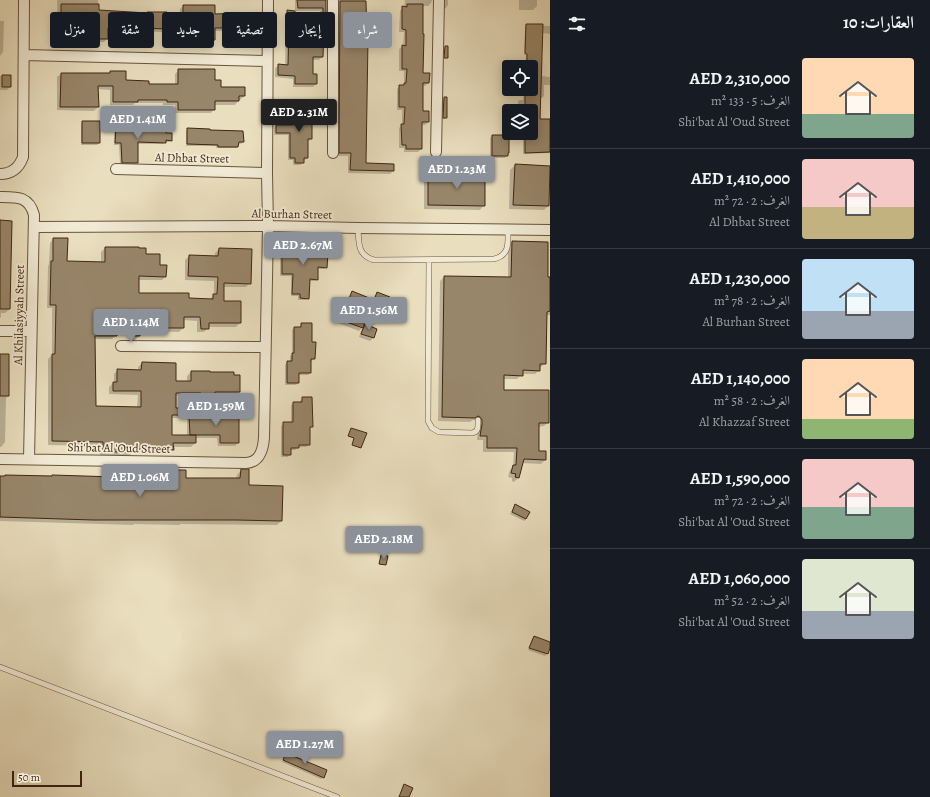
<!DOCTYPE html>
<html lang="ar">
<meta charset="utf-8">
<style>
body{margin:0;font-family:Alegreya,Amiri,serif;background:#242831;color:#f1f3f6;direction:rtl;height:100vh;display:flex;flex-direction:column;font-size:15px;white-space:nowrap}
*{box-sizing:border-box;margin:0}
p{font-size:13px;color:#9ea1a6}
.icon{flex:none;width:22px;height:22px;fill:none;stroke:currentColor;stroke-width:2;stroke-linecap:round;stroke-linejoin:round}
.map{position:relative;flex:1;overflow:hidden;direction:ltr}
.details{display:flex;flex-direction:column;background:#171b24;width:380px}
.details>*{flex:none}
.hud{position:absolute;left:12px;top:12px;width:380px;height:36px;direction:rtl;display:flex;gap:8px}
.tools{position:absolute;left:502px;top:60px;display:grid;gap:8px}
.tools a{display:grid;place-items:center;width:36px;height:36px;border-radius:4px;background:#171b24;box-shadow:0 2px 10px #0003;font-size:20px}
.scale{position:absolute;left:12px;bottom:10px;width:70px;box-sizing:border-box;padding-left:4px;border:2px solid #402610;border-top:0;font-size:11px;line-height:14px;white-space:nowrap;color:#402610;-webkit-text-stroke:3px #f1ead5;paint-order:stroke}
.price{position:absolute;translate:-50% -34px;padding:0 9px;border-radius:4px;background:#8c9099;color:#fff;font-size:13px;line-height:26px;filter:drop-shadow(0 1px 2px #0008)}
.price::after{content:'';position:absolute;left:50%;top:24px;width:12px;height:9px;margin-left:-6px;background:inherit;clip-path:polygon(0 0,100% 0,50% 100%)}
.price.active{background:#222;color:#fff}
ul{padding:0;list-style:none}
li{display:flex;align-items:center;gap:12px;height:100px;padding:0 16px}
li+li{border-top:1px solid #363941}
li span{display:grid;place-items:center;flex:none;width:112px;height:80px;border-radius:4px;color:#555}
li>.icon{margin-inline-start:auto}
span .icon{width:48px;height:48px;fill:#fffc;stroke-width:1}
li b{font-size:17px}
h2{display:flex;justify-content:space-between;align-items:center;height:48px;padding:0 16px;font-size:17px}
.tag{padding:0 14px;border-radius:4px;background:#171b24;box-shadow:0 2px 10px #0003;font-size:14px;line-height:36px}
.tag.active{background:#8c9099;color:#fff}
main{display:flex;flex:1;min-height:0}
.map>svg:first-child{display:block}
.shadow{fill:#0003;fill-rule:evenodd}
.building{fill:#98866a;stroke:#402610}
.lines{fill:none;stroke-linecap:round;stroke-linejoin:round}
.service-casing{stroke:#6a543c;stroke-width:6}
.minor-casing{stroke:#6a543c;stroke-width:12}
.service{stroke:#f1ead5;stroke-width:5}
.minor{stroke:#f1ead5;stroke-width:10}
.labels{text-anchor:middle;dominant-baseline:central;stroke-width:3.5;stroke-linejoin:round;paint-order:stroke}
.street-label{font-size:12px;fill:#402610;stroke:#f1ead5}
</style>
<main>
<section class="details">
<h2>العقارات: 10<svg class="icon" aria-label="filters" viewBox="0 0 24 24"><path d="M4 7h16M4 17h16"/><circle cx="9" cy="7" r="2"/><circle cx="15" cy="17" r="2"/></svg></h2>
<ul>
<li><span style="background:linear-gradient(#ffd9b3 70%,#7fa58c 0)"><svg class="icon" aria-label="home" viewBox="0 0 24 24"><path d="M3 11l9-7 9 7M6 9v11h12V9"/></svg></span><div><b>AED 2,310,000</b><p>الغرف: 5 · 133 m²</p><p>Shi'bat Al 'Oud Street</p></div></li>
<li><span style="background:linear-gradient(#f6c9c9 60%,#c2b280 0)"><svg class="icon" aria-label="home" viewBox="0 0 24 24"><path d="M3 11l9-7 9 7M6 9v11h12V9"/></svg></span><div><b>AED 1,410,000</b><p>الغرف: 2 · 72 m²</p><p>Al Dhbat Street</p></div></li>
<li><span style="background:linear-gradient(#bfe0f5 65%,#9aa5b1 0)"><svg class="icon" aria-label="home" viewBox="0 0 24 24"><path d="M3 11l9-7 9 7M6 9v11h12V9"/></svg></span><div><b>AED 1,230,000</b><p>الغرف: 2 · 78 m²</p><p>Al Burhan Street</p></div></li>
<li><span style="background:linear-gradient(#ffd9b3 75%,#8fb573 0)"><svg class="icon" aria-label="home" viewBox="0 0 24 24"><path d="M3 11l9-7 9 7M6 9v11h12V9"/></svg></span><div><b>AED 1,140,000</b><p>الغرف: 2 · 58 m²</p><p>Al Khazzaf Street</p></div></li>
<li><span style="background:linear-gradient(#f6c9c9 60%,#7fa58c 0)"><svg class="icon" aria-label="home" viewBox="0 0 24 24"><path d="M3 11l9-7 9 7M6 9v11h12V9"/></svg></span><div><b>AED 1,590,000</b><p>الغرف: 2 · 72 m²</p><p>Shi'bat Al 'Oud Street</p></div></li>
<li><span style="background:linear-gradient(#dfe7d0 65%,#9aa5b1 0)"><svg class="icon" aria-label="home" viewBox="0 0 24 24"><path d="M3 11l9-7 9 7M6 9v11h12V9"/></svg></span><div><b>AED 1,060,000</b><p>الغرف: 2 · 52 m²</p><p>Shi'bat Al 'Oud Street</p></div></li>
</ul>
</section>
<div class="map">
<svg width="550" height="797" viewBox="0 0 550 797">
<rect width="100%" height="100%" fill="#e9debe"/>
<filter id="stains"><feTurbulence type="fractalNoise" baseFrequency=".005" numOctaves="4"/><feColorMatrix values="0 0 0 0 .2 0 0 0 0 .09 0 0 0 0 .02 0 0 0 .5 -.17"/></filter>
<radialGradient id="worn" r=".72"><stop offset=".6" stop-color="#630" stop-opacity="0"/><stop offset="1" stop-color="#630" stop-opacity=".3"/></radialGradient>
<path class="shadow" d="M57 0H98V11L166 19H180V9L183 6 214 15 238 20 245 26 241 29H236L235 31H214V40L211 44H180V29L166 28 162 32 141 31V40L138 43H131V32L107 31V39L104 42H58Z
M295 0H326V14L323 17H320V11H295Z
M335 0H366L365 164 393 171 390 174 348 173V156H337Z
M405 0H432L431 3 428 6H422V74L428 83 425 86H422V113L428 122 425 125H421V149L418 152H404V148H399V128L402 125V110H397V89L400 86H402L404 85V71H399V49L403 46 404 32H399L400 11 403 7 404 8Z
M442 0H448V5L445 9H443Z
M519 0H537V6L533 10H519Z
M0 21H4L3 52 0 56Z
M289 24 322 57 319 60H312V75L316 84 313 87H293V79L275 77V68L279 65H285L286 27Z
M526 25 550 26V34L543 33 542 50 541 51V76L550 77V85H544V96L542 98H539V120H550V153L523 154V133H531V111H518V101L520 100H523L524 93 525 91V89H531V67H525L526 55H524L525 27Z
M179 70 214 81 220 88H244V96L240 100H238V101L235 105H214V109L211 113H175V105H163V103H135L133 105H110V90L98 89V107L94 111 57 110V77L61 74H108L110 72 125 81 148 85H175V74Z
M0 76H10V87L7 90H0Z
M444 98 446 117 444 119H442V100Z
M293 109 311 138 309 141H307V158L305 160H303V163L300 165H293V160H288V135H274V128L276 126H291V111Z
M83 122 99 143 97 145H81V124Z
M116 127 165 134 171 140 169 142H165L163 144H137V162L135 164H120L119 145H114V129Z
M188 129 209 131 243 142 241 144 238 143V147L236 148H216V146H186V131Z
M492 136 508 153 505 158H490V138Z
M515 165 548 206 544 210 509 209 510 170Z
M428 176 484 205 480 210 424 209V180Z
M0 221 10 309 5 313H1V317L0 318Z
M53 239 66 262 101 263V252L105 248 145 255 159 266 166 276 162 280H138V294L188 299H210L214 295V281L185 280V260L189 256 215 257V253L219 249 250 283 246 287H223L224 302 240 323 236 327H208V328L204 332H197V321L183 320V328L179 332 139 331V336L135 340H129V332L116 331V335L112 339H94L95 407 137 408 138 395 109 394V387L114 382V374L118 370 138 371V367L142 363 175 382H187V376L191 372 239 392 235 396H214L213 398 209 402H198V396H175V409H188V416H208L210 414 238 443 235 446H218L217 438H195V443L191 447H172V450L169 454 132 453 130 455H100V446L48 445V359L52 355V308H47L48 266 49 264 50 243ZM187 416V436H171V418H185Z
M311 241 318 254 326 267 324 269H317V279L315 281H309L308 298 306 300H298V296H291V276H280V257L282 255H284V247L286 245H309V243Z
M512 242 547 278H550V315H546L545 363 541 367H539V370L535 374H522L517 379H503V391L548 422 544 426 538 427V452L545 460 541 464 522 463 518 478 514 482 512 481V478L508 477 510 470 513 467 514 452H483V440H477L478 429 476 421 473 420 470 422 438 421 440 281 444 277 508 278V246Z
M352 293 373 301 376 295 378 293 386 304 384 306 372 302 362 329 365 326 376 330 373 338 370 341 359 337 362 328 359 331 338 323 349 296Z
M302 324 311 343 314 358 312 361H310V373L308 375H298V383L296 385H285V365L287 362H290V356L292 355V330L294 328H300V326Z
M0 355 8 396 6 398 5 442 1 447H0Z
M303 398 312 426 309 429V445L306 447H298L295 450H290V454L288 457H281V426L284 423H291V405L294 403H300V401Z
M241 470 248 486 281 521 277 525 180 524V525L134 524 133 525 0 521V477L144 479V475L149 471 185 479H236L237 475Z
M515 505 526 519 524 521 510 514Z
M534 637 550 643 547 654 545 656 528 650 532 639Z
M287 754 323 777 321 779 282 762 285 756Z"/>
<path class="building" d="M297 0H326V14L323 15V8H298Z
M340 1H366L367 39H368L366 163 394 164V171L350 170 351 153H339Z
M61 4H99V10L147 13V12H167V18L183 19V5H215V14L239 13V19H245L246 26H239V28H215V40H183V26L167 25V29L142 28V40H134V29L108 28V39H61Z
M407 4H423V34H424L423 73H430L429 83H423V111H429V122H422V149H406V145H402L401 124H404L405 107H399V85H404V83H406L407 69H402V45L406 46V30L402 29V6L407 7Z
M287 10 295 11V19H287Z
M289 23 324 24 323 57H313V74H317V84H295V76L278 75V64L288 65Z
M526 24H543L540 119H550V152L525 153V133H531V111H525V90H531V67H527V54L525 53Z
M445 46H448V58H444Z
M178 69H215V80H221V87H245V96H239V101H215V110H178V102H167V100H138V102H113V86H98L99 107H60L61 73H110V71H126V80L149 81V84H178Z
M2 75H11V87H2Z
M444 97H447V118H443Z
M293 108H312V139H308V158H304V163H295V158H290V133H276V125H293Z
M82 121H100V143H82Z
M116 126 144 127H166V133H172V141L166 140V143L138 142V163H122L121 143H115Z
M187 128 210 129V130L243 131 244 142H239L238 147H218V145L187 144Z
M492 135H509V153H508V156H492Z
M515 164 550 166 549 206 513 205Z
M428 175H485V206L428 205Z
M0 220 12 221 10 309H0Z
M53 238H68L67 261 105 262V247H139V248H146V254H160V265H167L166 277 139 276V293H189V298L213 299V294H217L218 277 188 276 189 255 218 256 219 248 252 249 251 284 224 283V301H241V323H209V329H201L200 317H184V328H140V336H132V328H117V336H95L96 406 141 407V391H113V382H117V369L141 370 142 362 176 363V381H191V371H210V372H234V375H240V392H215L214 398 202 399 201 393H176V408H189V415H172V435H196V443H173L174 450 135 449V452H117L103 451V442L52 441V354H55L56 305H50L51 261H53Z
M311 240H319V253H328L327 268 318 267V280L310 279 309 299 300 298V294H292L293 274H282V254H286V244H311Z
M512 241 548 242V277H550V311L547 312 546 364H540V371L523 370V376L504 375V390H549V423H539V451H546V460L524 459 519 478 515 477 516 474 511 473 513 465H516L517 448H487V436H480L482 424V420L480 417 478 416 475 418 442 417 444 276 511 277Z
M352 291 374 300 363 328 341 320Z
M377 292 390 297 386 305 374 300Z
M301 323H312V342H316L315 359H311V373H299V383H287V361H292V353H294V327H301Z
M365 324 377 329 374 338 361 334Z
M0 354H9V396H0Z
M302 397H312L313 427H310V445H299V448H291V455H283V422H293V402H302Z
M210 412 226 413V416H239V443H220V435H190L189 415H210Z
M351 428 367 433 361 448 352 445 354 438 348 436Z
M241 469H249V485L283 486 282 521 236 520H93L0 517V476H5V475L52 476V475L148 478V470H186V478H240Z
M515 504 530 512 526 519 512 512Z
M381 555 388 556 386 565 379 564Z
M534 636 550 642V648L548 654 529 648Z
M286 753 327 770 324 778 283 760Z
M404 784 413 788 409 797H399Z"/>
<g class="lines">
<g class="service-casing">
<path id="service" d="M358 228C359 243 357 255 374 260L494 259C510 255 508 243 508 230
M429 260 428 421 432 428 439 432 472 433C479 432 478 426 478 420
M0 667 337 797"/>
</g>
<g class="minor-casing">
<path id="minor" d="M24 55 267 61
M436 152 439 0
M333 153V0
M116 169 267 173
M0 174C12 174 19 168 23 157L24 0
M0 197C17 197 29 196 34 215L29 459
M34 227 268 226 358 228 550 230
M0 331H31
M121 346 265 347
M0 459 246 463C260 462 263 450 264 438L268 226 267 173 268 0"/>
</g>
<use href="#service" class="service"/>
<use href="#minor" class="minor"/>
</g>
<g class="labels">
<g class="street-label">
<text transform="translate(192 158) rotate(1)">Al Dhbat Street</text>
<text transform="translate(292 214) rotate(1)">Al Burhan Street</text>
<text transform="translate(19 315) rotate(-89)">Al Khilasiyyah Street</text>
<text transform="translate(119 448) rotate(1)">Shi'bat Al 'Oud Street</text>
</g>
</g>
<rect width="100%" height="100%" filter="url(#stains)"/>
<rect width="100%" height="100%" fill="url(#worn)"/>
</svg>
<div class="tools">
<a><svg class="icon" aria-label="locate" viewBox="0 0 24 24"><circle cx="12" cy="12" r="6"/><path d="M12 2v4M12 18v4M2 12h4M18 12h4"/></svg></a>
<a><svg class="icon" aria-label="layers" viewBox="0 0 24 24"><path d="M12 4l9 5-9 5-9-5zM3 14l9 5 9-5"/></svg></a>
</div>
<div class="scale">50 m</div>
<b class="price active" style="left:299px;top:133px">AED 2.31M</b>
<b class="price" style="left:138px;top:140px">AED 1.41M</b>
<b class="price" style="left:457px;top:190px">AED 1.23M</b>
<b class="price" style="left:303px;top:266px">AED 2.67M</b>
<b class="price" style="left:369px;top:331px">AED 1.56M</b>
<b class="price" style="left:131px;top:343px">AED 1.14M</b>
<b class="price" style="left:216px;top:427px">AED 1.59M</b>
<b class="price" style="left:140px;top:498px">AED 1.06M</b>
<b class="price" style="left:384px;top:560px">AED 2.18M</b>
<b class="price" style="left:305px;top:765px">AED 1.27M</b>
<div class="hud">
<a class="tag active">شراء</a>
<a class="tag">إيجار</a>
<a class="tag">تصفية</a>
<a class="tag">جديد</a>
<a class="tag">شقة</a>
<a class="tag">منزل</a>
</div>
</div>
</main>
